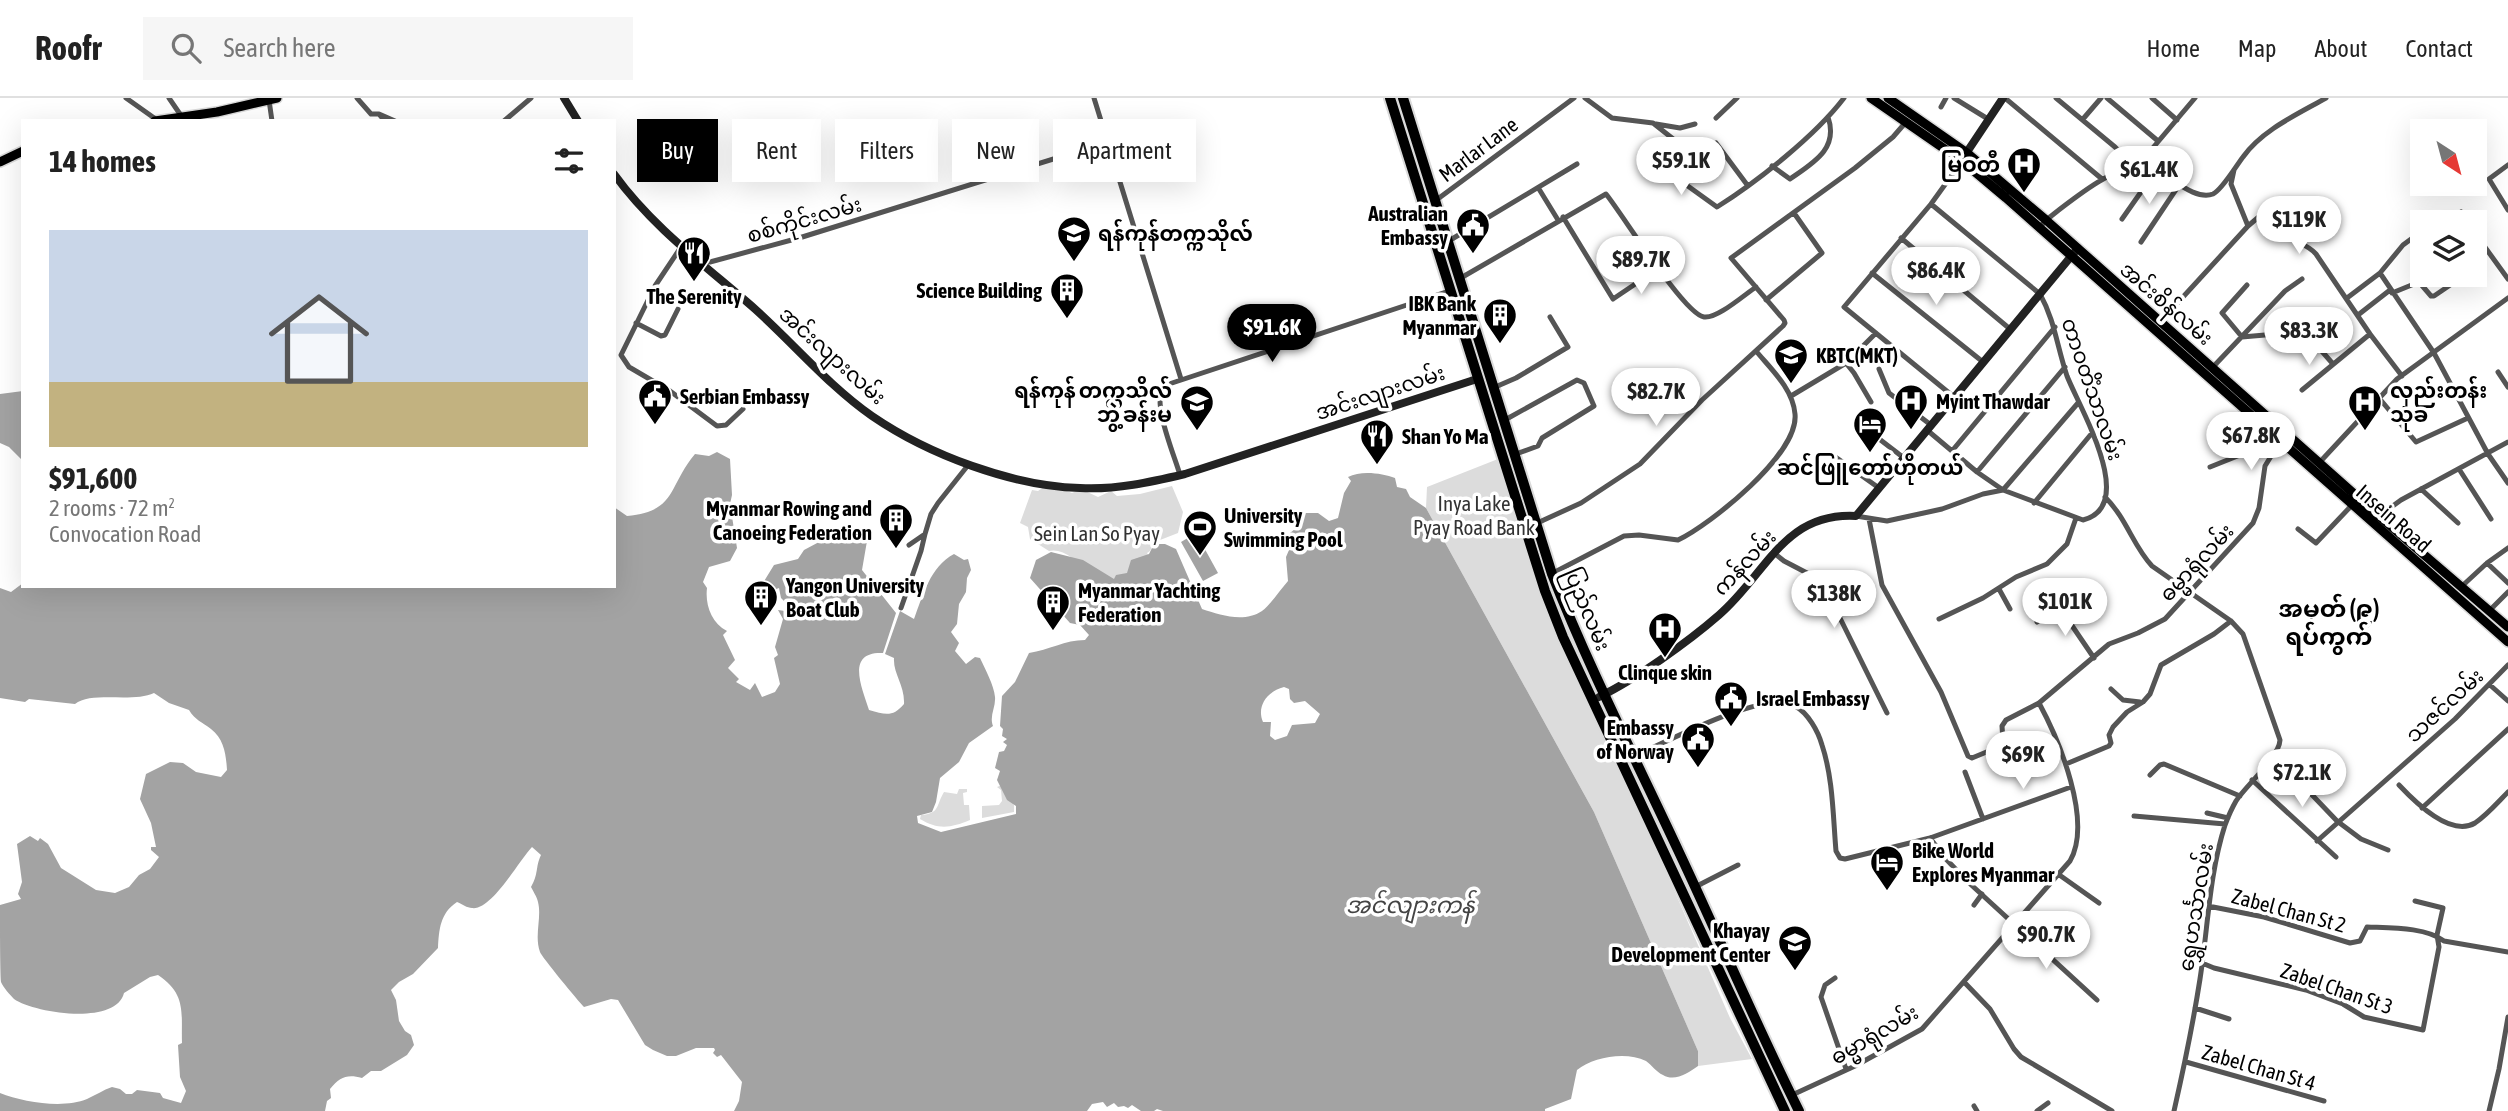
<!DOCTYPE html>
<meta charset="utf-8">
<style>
body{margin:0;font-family:"Asap Condensed","Noto Sans Myanmar",sans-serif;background:#f6f6f6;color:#222;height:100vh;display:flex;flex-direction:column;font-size:26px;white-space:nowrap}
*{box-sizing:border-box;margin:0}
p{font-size:23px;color:#767676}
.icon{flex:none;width:38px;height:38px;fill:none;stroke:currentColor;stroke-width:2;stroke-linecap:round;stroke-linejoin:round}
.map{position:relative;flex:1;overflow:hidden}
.panel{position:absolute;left:21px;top:21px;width:595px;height:469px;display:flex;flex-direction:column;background:#fff;border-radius:0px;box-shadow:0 7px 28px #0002}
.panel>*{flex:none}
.top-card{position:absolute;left:637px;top:21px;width:665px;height:63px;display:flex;gap:14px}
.needle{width:46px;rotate:144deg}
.tools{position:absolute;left:2410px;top:21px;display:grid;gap:14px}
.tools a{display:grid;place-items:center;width:77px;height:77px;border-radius:0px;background:#fff;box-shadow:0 7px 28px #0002;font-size:35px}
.price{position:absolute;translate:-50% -60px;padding:0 16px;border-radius:24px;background:#fff;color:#222;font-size:23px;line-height:46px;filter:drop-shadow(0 2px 4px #0008)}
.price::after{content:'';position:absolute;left:50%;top:42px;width:21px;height:16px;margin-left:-10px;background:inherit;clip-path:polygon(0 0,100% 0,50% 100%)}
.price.active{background:#000;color:#fff}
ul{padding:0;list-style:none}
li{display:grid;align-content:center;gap:14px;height:371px;padding:0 28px}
li span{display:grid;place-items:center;height:217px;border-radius:0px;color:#555}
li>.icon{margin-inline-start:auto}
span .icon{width:126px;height:126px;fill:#fffc;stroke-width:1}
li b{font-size:30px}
h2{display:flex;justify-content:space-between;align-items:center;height:84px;padding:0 28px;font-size:30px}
.tag{padding:0 24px;border-radius:0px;background:#fff;box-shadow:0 7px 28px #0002;font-size:24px;line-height:63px}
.tag.active{background:#000;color:#fff}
header{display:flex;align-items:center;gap:42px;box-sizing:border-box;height:98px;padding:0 35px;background:#fff;border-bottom:2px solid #e0e0e0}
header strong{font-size:33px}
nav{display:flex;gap:38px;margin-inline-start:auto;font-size:24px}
.search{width:490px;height:63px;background:#f6f6f6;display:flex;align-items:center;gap:18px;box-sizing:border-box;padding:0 24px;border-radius:0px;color:#767676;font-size:26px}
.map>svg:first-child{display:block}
.green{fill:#dcdcdc}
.water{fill:#a3a3a3;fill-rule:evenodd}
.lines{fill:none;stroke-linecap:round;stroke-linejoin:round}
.primary-casing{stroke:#dbdbdb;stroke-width:12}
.highway-casing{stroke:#dbdbdb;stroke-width:14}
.street{stroke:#555;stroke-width:5}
.secondary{stroke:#222;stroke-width:8}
.primary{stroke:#000;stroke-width:9}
.highway{stroke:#000;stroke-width:10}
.labels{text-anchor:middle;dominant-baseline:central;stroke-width:7;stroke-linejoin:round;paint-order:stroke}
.street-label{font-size:21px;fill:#000;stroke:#fff}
.poi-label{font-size:21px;font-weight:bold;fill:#000;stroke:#fff;text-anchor:start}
.park-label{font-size:21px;fill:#333;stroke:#fff}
.water-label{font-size:23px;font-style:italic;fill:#444;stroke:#fff}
.quarter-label{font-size:24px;font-weight:bold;fill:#000;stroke:#fff}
</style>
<header>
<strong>Roofr</strong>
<div class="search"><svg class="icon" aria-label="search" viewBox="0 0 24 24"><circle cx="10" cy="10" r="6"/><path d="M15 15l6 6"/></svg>Search here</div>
<nav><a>Home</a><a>Map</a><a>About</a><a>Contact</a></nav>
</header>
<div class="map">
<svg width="2508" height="1013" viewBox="0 0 2508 1013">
<rect width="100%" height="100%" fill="#fff"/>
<path class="green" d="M1498 361 1539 495 1624 678 1730 920 1752 961 1698 968V953L1594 714 1426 410 1427 389Z
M1048 386 1072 395 1081 391 1098 399 1111 393 1117 398 1140 396 1172 388 1183 414 1178 435 1155 444 1150 453 1147 455 1150 460 1125 517C1110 500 1073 446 1049 453L1030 441 1028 429 1020 425 1032 392 1038 393Z
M1002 687 1014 707V714L982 720V708L999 707 1002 703 1001 692 997 689Z
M959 691H967V694L963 695 964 707H969L970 722C951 730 938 732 920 721L921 717C940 716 936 707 944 694L957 696Z"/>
<path class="water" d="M23 293V363L9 349 0 345V296Z
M717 354 730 361 732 397 730 406 737 450 730 463 709 469 703 484 707 490C705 506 711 525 727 533L723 537 735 562 728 570 739 581 736 584 750 592 755 585 762 599 775 594 780 586 774 560 778 557 775 549 783 521 778 512 785 513V504L781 500 779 490 765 495 758 493 774 467 798 461 804 452 851 427 865 434 867 443 862 472 896 515 883 555C845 553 862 590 869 612 886 617 893 619 904 606 905 587 893 576 894 560L885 556 900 513 914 521C923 497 930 469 954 456L964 462 968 461 971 472 967 480 966 494 959 506 957 526 951 534 959 545 955 553 966 566 975 559 980 560C985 571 994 587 995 599 996 609 989 618 993 628L969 645 959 664 940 680 936 704 932 714 917 718 918 725 941 734 1016 716V708L1007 702 997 682 1000 673 995 670 999 654 1004 653 1007 647 1003 644 1007 641 1002 638 1003 631 1000 628 1002 598 1015 584 1029 555C1049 552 1065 542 1085 542L1089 537 1080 527 1070 525 1030 480 1036 462 1051 454 1083 462 1114 481 1116 477 1127 475 1131 462 1149 456 1154 446H1165L1176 451 1202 511C1220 517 1244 525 1262 513 1271 506 1280 492 1288 483L1286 459 1292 445 1290 435 1300 427 1301 411 1305 415H1318L1329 423 1338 420 1344 395 1351 383 1348 379C1361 372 1382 375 1395 380L1397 389 1406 391 1410 399 1426 410 1594 714 1698 953V968C1688 975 1675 984 1663 977 1656 974 1652 967 1646 963 1626 953 1593 959 1577 972L1571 1001 1545 1011V1013H1163L1157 1011 1154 1013H1141L1132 1007 1128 1010 1124 1008 1118 1009 1114 1005 1107 1009 1103 1004 1092 1006 1087 1013H734L739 1003 742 984 721 957 717 959 713 955 715 952 714 950H696L676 958H667L653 952 645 947 618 902 611 901 584 909C579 904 541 858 540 854 534 837 542 820 538 804 537 799 533 793 531 789 539 775 535 770 541 757L532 749C518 764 491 813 472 810 467 810 462 806 457 804 440 815 439 832 438 850L413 876 399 884 391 892 396 902 399 923 405 933 411 937 414 947 407 957 381 973H371L362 980C347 976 340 979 330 991L331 1000 327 1003 325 1013H0V995C23 1004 63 1011 87 1001 96 997 103 992 112 989L120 991 126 996H132L137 992 160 995 163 1000 181 1005 186 993 180 979 178 947 182 945C181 916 187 896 158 877L150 879 124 895C116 928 34 915 14 901 10 897 3 889 1 884 0 874 0 821 0 807L21 801 18 796 22 784 17 746 30 738 38 743 40 740 48 746 61 770 96 792 115 795 129 789 139 777 150 771 159 759 151 752V749H156L151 725 140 701 146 676 170 664 183 665 196 674 221 679 227 672C226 656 224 641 211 631 202 624 195 622 189 612L169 605 154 595C134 605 91 593 75 606L29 601 25 604 0 600V490L11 494 23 485V488H614V409L627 418C677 413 667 390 695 356L709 358ZM1284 589 1289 591 1290 601 1294 605 1305 603 1320 616 1315 625 1292 627 1287 638 1275 642 1270 638 1271 624H1263C1256 608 1268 593 1284 589Z
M1196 435 1218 475 1203 483 1181 444Z"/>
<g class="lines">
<g class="primary-casing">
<path id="primary" d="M1871 0 1962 63 2006 100 2508 544
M1888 0 1967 55 2046 122 2379 418 2508 529
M155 23 217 14 277 0
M0 64 23 53"/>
</g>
<g class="highway-casing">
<path id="highway" d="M1390 0 1545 493 1563 539 1785 1013
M1403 0 1552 476C1589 570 1635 660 1678 752 1719 839 1756 927 1799 1013"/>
</g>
<path class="street" d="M126 0 157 22
M169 0 182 19
M357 0 371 16H379L385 23
M1094 0 1181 281
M1585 0 1612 20 1653 25 1696 59 1716 45 1748 88
M1954 0 1988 21
M2005 0 2102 81
M2056 0 2115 49 2134 69
M2107 0 2158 43
M2152 0 2177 22
M269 2 272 23
M1941 9 1946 0
M379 16 395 23
M1716 20 1737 0
M2083 21 2101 0
M504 23 531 0
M1656 26 1680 30 1695 26
M1681 47 1660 68 1717 109C1758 83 1815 38 1844 0
M2508 67 2489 81 2508 112
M1772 68 1790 81C1813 65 1839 51 1828 19
M2143 68 2146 58 2195 0
M2234 72 2231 86 2248 128
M1539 91 1558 122
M1435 103 1574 0
M2461 114 2468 124
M1563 119 1613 201 1659 170
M2122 121 2155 74
M2040 129 2046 122C2067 106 2117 64 2144 68 2164 71 2192 104 2213 96 2222 92 2236 68 2243 59 2262 32 2298 16 2326 0
M2474 134 2508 181
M1901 140 2010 231
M1447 144 1577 66
M2141 144 2179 87
M681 149 655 188 621 257 629 269 670 293 717 328 726 327 743 311
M710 164 799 140 1108 44
M1872 175 1983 264
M2380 175 2434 255 2488 356 2508 385
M1459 181 1606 96C1623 117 1684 216 1704 219 1717 221 1744 197 1756 189
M2247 187 2222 215 2242 239 2288 235 2300 228 2333 266
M2392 195 2419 184 2431 198H2434L2459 181
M2347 200 2380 175 2403 147 2422 133
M1766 202 1822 155 1794 115
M2358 217 2390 192
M2161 223 2248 128 2261 117 2273 112 2279 115C2282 123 2284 136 2292 141 2301 148 2306 145 2316 156L2370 236 2402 278
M636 225 661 238 665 237 678 211
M1846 265 1854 275 1871 304
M2212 270 2285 193 2302 181
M1879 271 1889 295 1931 327
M2498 274 2508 289
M1493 290 1516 280 1568 249 1550 219
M2302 292 2370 236
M1791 298 1846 265 1876 235
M1954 299 1844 209 1931 106 1962 63
M2379 300 2416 344 2468 320
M1503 323 1577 282 1584 285 1594 308 1542 340 1538 348 1513 357
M1861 327 1904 360
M1927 332 1977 374 2003 392 2083 422C2139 408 2079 309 2067 278 2057 249 2055 223 2040 196L1931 106
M1952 353 2055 229
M1834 358 1879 390
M2319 365 2397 281 2508 200
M2210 369 2240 357 2252 350 2267 331
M2459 371 2491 421
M1977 374 2065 269
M1180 377C1174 356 1152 306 1163 288L1449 193
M2421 391 2458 425
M2105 399C2127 421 2133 448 2152 468L2231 523 2243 536 2280 642C2279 660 2246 687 2236 703 2232 710 2228 719 2225 727 2209 777 2208 830 2200 881 2193 926 2184 969 2174 1013
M2034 405 2092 335
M1856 418 1887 423 1942 411 1983 396 2003 392 2078 305
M2379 418 2401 402 2508 344
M1869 421 1882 487 1941 594 1968 658 1972 660 2001 648 2003 643 2002 628 2006 622 2039 605 2109 546 2138 535 2165 521 2253 425 2259 410 2265 368 2281 342
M1535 426 1581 405 1640 366 1702 302 1783 228 1785 225 1784 222 1731 160 1855 70 1893 39 1906 24
M2298 431 2316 445 2353 406
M909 447 925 436 931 416 938 405 969 366
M1774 455 1784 463 1807 475 1835 510 1887 615
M2487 465 2508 485
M1553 475 1624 438 1639 437 1678 442C1711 426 1799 356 1795 316 1793 291 1771 271 1756 253
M2461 489 2487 465 2508 450
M1999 491 2010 511
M901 510 921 453 925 436
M2489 513 2508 494
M1939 521 1983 500 2016 479 2047 466 2067 446 2076 420
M2037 524 2056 510H2060L2094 560
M2490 587 2508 603
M2111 591 2123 602 2140 604
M2274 657 2337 723 2361 741 2388 752
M1635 658C1664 645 1767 590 1795 608 1808 615 1818 633 1822 647 1833 680 1833 718 1836 753L1840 760 1845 761 1930 740 2071 689
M2066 666 2109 648 2111 645 2109 637 2113 629 2127 614 2143 604 2150 596 2161 567 2214 536 2231 523
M1965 674 1983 721
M2150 677 2160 667 2164 666 2240 698
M2252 682 2336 759
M2399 687C2414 703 2450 740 2475 725 2487 717 2498 704 2508 694
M2422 710 2508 631
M2207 715 2228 720
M2134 718 2225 726
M1930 740 1945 760 1967 783 2097 902
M2317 743 2455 621 2508 567
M2058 776 2099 805
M1695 789 1738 767
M1974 807 1982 796
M2208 808 2264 819 2350 845 2360 843 2367 829C2391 830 2426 829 2444 843L2508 854
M2202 865 2214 870 2306 892 2343 906 2364 919 2423 932 2439 849 2437 837 2443 810 2415 803
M1835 880 1825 887 1821 899 1846 971
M1965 885 1990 911 2014 951 2021 959 2112 1013
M2195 910 2229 921
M2186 964 2324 1003
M1792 997 1855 968 1922 931 2070 763C2093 723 2059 642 2039 605
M1974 1008 1977 1013
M2037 1013 2048 1005
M2489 1013 2499 971 2508 919"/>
<path class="secondary" d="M564 0 578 23
M1963 60 2003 0
M614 76C653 130 706 168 755 211 794 246 829 288 872 318 929 357 1012 388 1080 390 1116 392 1151 384 1185 376L1477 281
M1599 599C1636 581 1688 544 1719 517 1766 477 1783 414 1856 418L2078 150"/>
<use href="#primary" class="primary"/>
<use href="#highway" class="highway"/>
</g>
<defs>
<g id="hospital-pin" transform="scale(1.75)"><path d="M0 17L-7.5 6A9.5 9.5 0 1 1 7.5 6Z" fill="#000" stroke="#fff"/><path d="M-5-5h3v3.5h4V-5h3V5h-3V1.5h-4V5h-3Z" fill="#fff"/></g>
<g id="civic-pin" transform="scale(1.75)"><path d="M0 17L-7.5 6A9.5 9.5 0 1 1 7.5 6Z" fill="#000" stroke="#fff"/><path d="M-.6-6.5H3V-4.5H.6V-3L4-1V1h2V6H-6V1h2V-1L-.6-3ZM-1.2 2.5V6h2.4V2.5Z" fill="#fff"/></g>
<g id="university-pin" transform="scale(1.75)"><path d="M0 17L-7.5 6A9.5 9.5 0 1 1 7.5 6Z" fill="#000" stroke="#fff"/><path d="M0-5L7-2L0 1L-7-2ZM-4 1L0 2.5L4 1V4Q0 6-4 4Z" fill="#fff"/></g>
<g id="restaurant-pin" transform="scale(1.75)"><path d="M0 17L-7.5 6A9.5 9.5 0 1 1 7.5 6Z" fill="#000" stroke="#fff"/><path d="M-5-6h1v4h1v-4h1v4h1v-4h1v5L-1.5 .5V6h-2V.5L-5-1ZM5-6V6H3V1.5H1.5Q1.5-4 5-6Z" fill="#fff"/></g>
<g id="building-pin" transform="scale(1.75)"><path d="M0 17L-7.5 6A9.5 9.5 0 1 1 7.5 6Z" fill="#000" stroke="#fff"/><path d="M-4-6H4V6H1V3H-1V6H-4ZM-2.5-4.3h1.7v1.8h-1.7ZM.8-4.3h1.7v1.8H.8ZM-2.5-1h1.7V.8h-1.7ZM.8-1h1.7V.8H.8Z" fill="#fff"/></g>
<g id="hotel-pin" transform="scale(1.75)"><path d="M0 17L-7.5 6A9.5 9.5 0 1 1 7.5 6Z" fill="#000" stroke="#fff"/><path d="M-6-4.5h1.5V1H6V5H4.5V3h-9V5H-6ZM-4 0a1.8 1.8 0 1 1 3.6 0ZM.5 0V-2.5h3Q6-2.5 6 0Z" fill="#fff"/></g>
<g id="stadium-pin" transform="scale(1.75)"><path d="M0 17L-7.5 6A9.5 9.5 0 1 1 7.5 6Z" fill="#000" stroke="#fff"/><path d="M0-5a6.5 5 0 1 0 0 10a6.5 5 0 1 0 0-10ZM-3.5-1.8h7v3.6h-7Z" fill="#fff"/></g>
<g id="school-pin" transform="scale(1.75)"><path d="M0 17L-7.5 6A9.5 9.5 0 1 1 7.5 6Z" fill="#000" stroke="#fff"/><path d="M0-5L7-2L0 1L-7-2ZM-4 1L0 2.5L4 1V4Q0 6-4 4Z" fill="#fff"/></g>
</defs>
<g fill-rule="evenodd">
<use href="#hospital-pin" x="2024" y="66"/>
<use href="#civic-pin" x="1473" y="127"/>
<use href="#university-pin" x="1074" y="135"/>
<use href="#restaurant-pin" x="694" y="155"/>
<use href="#building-pin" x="1067" y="192"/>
<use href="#building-pin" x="1500" y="217"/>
<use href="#university-pin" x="1791" y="257"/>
<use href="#civic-pin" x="655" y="298"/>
<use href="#hospital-pin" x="1911" y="303"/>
<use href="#university-pin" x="1197" y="304"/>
<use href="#hospital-pin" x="2365" y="304"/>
<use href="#hotel-pin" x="1870" y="326"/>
<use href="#restaurant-pin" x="1377" y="338"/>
<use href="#building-pin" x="896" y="422"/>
<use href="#stadium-pin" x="1200" y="429"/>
<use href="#building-pin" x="761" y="499"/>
<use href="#building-pin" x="1053" y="504"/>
<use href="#hospital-pin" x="1665" y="531"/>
<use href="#civic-pin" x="1731" y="600"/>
<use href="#civic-pin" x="1698" y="641"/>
<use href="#hotel-pin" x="1887" y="764"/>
<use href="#school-pin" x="1795" y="844"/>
</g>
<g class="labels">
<g class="street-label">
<text transform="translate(1478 51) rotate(-37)">Marlar Lane</text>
<text transform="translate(804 121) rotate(-16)">စစ်ကိုင်းလမ်း</text>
<text transform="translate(2167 205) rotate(41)">အင်းစိန်လမ်း</text>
<text transform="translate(833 257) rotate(42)">အင်းလျားလမ်း</text>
<text transform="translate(2093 291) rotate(71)">တာဝတိံသာလမ်း</text>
<text transform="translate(1380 294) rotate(-18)">အင်းလျားလမ်း</text>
<text transform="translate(2394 420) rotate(41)">Insein Road</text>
<text transform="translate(1744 464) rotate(-47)">ကန်လမ်း</text>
<text transform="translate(2196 464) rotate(-47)">ဓမ္မာရုံလမ်း</text>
<text transform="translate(1588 511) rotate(67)">ပြည်လမ်း</text>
<text transform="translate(2444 607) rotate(-43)">သဇင်လမ်း</text>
<text transform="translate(2195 809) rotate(-81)">ရွှေဟင်္သာလမ်း</text>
<text transform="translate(2289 812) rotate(15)">Zabel Chan St 2</text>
<text transform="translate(2337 890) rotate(19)">Zabel Chan St 3</text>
<text transform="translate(1874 936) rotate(-30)">ဓမ္မာရုံလမ်း</text>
<text transform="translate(2259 969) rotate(16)">Zabel Chan St 4</text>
</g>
<g class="poi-label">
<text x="2000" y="66" text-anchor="end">မြဝတီ</text>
<text x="1448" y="115" text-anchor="end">Australian<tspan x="1448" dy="24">Embassy</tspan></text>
<text x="1098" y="135">ရန်ကုန်တက္ကသိုလ်</text>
<text x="1042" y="192" text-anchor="end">Science Building</text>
<text x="694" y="198" text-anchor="middle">The Serenity</text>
<text x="1476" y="205" text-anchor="end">IBK Bank<tspan x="1476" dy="24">Myanmar</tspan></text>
<text x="1816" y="257">KBTC(MKT)</text>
<text x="1172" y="292" text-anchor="end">ရန်ကုန် တက္ကသိုလ်<tspan x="1172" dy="24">ဘွဲ့ ခန်းမ</tspan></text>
<text x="2390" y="292">လှည်းတန်း<tspan x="2390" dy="24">သုခ</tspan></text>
<text x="680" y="298">Serbian Embassy</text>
<text x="1936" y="303">Myint Thawdar</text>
<text x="1402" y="338">Shan Yo Ma</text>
<text x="1870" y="369" text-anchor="middle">ဆင်ဖြူတော်ဟိုတယ်</text>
<text x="872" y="410" text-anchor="end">Myanmar Rowing and<tspan x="872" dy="24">Canoeing Federation</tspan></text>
<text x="1224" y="417">University<tspan x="1224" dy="24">Swimming Pool</tspan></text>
<text x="786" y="487">Yangon University<tspan x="786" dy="24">Boat Club</tspan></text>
<text x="1078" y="492">Myanmar Yachting<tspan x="1078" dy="24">Federation</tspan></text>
<text x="1665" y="574" text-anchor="middle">Clinque skin</text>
<text x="1756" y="600">Israel Embassy</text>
<text x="1674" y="629" text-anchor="end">Embassy<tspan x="1674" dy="24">of Norway</tspan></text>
<text x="1912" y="752">Bike World<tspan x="1912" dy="24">Explores Myanmar</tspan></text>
<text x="1770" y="832" text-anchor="end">Khayay<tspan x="1770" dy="24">Development Center</tspan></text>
</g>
<g class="park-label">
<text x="1474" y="405">Inya Lake<tspan x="1474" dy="24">Pyay Road Bank</tspan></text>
<text x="1097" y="435">Sein Lan So Pyay</text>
</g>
<g class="water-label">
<text x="1410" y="807">အင်လျားကန်</text>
</g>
<g class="quarter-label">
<text x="2329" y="510">အမှတ် (၉)<tspan x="2329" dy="28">ရပ်ကွက်</tspan></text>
</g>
</g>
</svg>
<div class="tools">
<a><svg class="needle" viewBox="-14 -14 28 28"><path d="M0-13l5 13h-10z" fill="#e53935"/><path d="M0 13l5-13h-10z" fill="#767676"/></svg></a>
<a><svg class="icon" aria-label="layers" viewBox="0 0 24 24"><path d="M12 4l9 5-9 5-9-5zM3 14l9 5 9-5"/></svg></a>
</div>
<b class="price" style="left:1681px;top:99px">$59.1K</b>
<b class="price" style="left:2149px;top:108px">$61.4K</b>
<b class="price" style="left:2299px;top:158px">$119K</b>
<b class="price" style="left:1641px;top:198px">$89.7K</b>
<b class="price" style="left:1936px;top:209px">$86.4K</b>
<b class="price active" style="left:1272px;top:266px">$91.6K</b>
<b class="price" style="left:2309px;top:269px">$83.3K</b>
<b class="price" style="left:1656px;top:330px">$82.7K</b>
<b class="price" style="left:2251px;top:374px">$67.8K</b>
<b class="price" style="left:1834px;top:532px">$138K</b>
<b class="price" style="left:2065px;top:540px">$101K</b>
<b class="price" style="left:2023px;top:693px">$69K</b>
<b class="price" style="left:2302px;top:711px">$72.1K</b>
<b class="price" style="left:2046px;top:873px">$90.7K</b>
<div class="top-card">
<a class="tag active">Buy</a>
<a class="tag">Rent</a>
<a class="tag">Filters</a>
<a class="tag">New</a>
<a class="tag">Apartment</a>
</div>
<section class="panel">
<h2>14 homes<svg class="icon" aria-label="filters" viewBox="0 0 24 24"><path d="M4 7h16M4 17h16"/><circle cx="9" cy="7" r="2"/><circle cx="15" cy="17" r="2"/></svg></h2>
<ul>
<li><span style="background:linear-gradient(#c9d6e8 70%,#c2b280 0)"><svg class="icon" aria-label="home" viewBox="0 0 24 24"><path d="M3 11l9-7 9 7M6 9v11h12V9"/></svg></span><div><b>$91,600</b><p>2 rooms · 72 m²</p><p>Convocation Road</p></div></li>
</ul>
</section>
</div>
